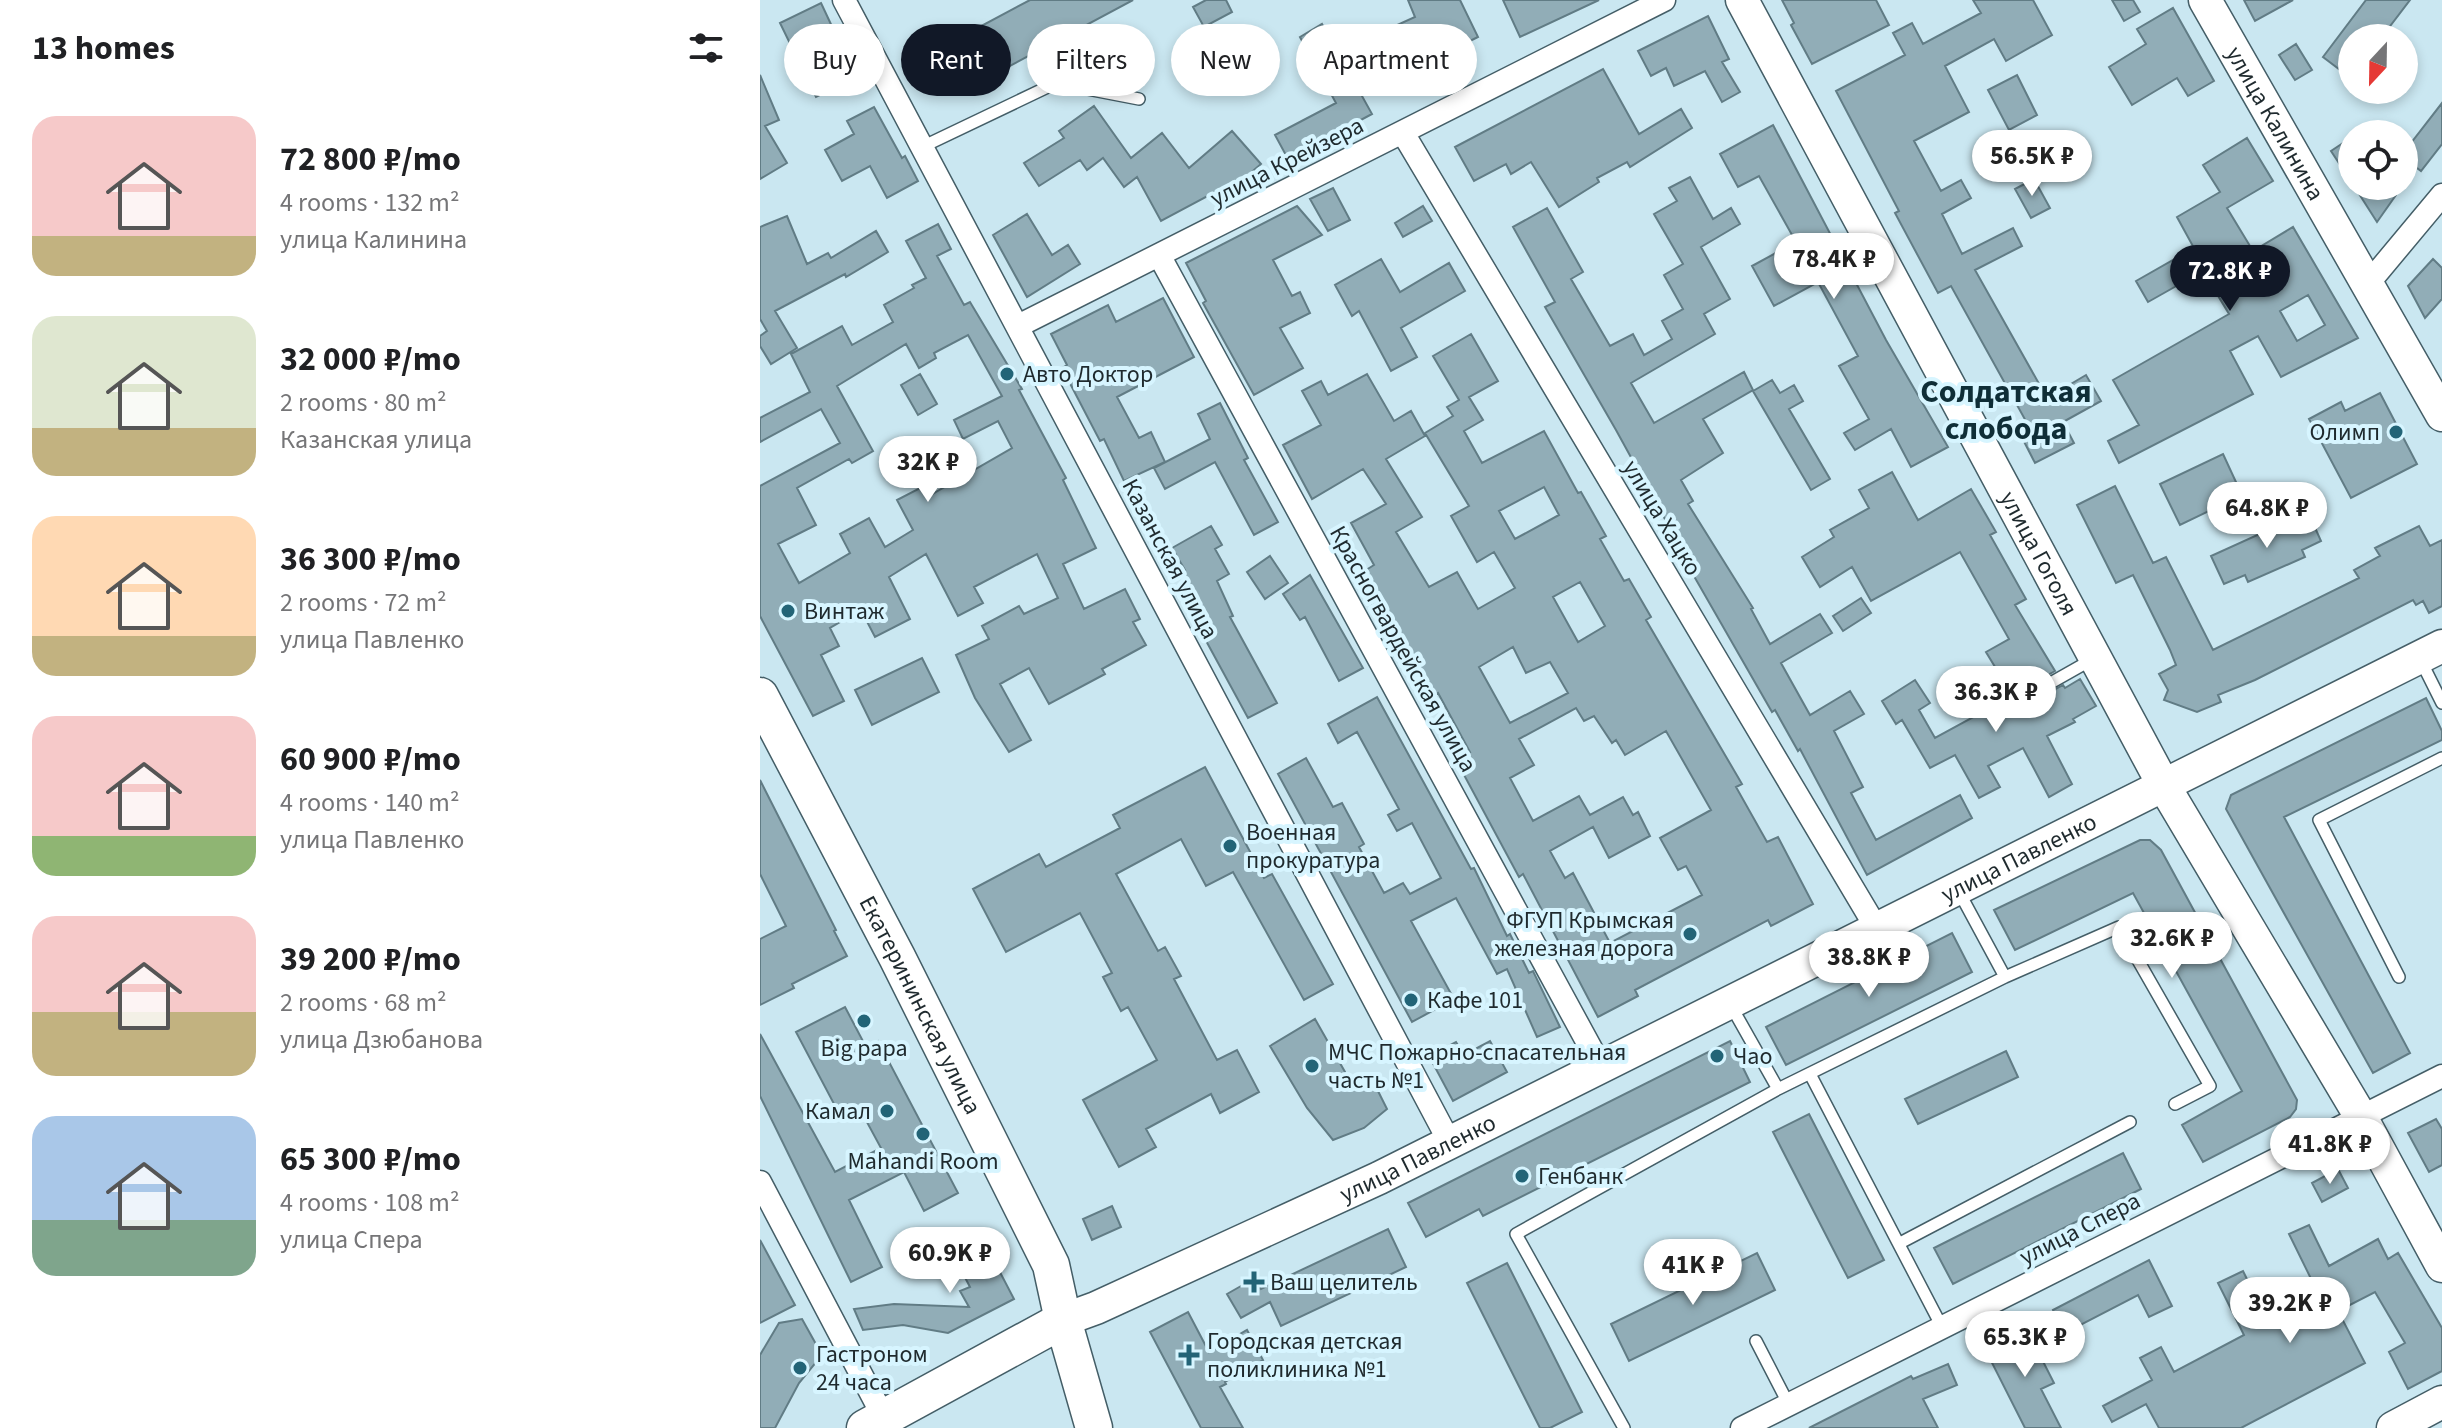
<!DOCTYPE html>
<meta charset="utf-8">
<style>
body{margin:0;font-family:"Source Sans 3",sans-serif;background:#f2f2f2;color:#202124;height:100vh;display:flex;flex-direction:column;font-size:30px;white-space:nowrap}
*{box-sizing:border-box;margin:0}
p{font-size:26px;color:#757577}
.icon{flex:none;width:44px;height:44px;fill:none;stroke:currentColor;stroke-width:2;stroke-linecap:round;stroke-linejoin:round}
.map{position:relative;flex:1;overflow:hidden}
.drawer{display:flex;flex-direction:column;background:#fff;width:760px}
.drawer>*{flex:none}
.guide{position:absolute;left:24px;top:24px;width:760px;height:72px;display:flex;gap:16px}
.needle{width:52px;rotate:202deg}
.tools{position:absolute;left:1578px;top:24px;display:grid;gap:16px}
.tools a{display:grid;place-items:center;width:80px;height:80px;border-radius:50%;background:#fff;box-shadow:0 4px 12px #0003;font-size:40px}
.price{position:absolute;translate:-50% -68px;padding:0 18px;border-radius:28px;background:#fff;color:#222;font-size:26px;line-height:52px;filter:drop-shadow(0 2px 4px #0008)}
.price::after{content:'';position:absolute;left:50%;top:48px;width:24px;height:18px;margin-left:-12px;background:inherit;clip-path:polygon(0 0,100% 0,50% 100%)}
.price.active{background:#111827;color:#fff}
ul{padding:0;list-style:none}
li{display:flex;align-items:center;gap:24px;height:200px;padding:0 32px}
li span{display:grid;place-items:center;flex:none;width:224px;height:160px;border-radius:24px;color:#555}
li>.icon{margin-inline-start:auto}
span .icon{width:96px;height:96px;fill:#fffc;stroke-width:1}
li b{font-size:34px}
h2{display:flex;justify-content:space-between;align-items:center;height:96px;padding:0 32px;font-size:34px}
.pill{padding:0 28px;border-radius:36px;background:#fff;box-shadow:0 4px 12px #0003;font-size:28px;line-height:72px}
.pill.active{background:#111827;color:#fff}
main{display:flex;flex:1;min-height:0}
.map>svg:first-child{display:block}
.building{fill:#91adb7;stroke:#617c85;stroke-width:2;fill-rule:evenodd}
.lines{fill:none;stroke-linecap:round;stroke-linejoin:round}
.lane-casing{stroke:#445e67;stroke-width:14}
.street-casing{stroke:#445e67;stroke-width:25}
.secondary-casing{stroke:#445e67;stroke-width:35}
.primary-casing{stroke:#445e67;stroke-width:39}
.lane{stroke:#fff;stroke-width:11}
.street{stroke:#fff;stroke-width:22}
.secondary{stroke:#fff;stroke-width:32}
.primary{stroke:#fff;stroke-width:36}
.poi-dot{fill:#226477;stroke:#d7f5ff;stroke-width:3}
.labels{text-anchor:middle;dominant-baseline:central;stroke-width:8;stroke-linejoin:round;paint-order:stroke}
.street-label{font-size:24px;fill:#1f2a2e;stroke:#d7f5ff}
.poi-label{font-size:24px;fill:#1f2a2e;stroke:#d7f5ff;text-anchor:start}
.district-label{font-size:32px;font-weight:bold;fill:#0f2e37;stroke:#d7f5ff}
</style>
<main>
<section class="drawer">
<h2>13 homes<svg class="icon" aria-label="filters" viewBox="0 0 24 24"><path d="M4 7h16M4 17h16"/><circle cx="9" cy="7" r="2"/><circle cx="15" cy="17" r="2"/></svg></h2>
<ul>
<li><span style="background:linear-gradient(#f6c9c9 75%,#c2b280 0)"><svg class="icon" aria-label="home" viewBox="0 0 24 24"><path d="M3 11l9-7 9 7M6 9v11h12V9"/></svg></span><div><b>72 800 ₽/mo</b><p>4 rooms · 132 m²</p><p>улица Калинина</p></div></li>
<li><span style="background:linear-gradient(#dfe7d0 70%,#c2b280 0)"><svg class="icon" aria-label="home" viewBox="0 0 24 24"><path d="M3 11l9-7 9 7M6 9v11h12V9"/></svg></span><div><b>32 000 ₽/mo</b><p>2 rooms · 80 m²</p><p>Казанская улица</p></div></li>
<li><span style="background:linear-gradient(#ffd9b3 75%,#c2b280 0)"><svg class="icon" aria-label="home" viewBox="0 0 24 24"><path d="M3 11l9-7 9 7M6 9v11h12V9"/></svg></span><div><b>36 300 ₽/mo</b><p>2 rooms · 72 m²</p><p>улица Павленко</p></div></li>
<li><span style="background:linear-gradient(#f6c9c9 75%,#8fb573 0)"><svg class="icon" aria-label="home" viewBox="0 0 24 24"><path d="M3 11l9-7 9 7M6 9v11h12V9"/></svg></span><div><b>60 900 ₽/mo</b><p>4 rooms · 140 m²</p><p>улица Павленко</p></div></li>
<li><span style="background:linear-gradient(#f6c9c9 60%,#c2b280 0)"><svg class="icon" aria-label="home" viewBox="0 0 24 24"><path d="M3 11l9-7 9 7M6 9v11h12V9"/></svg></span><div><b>39 200 ₽/mo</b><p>2 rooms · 68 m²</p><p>улица Дзюбанова</p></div></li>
<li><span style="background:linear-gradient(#a9c7e8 65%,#7fa58c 0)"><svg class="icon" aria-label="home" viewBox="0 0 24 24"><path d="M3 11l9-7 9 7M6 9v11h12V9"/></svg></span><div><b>65 300 ₽/mo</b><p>4 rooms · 108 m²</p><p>улица Спера</p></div></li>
</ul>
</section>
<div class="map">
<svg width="1682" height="1428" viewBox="0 0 1682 1428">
<rect width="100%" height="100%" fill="#cae7f1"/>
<path class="building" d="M270 0H373L220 82 197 39Z
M446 0H466L472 12 444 27 433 7Z
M648 0H700L718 37 656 68 635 26 655 17Z
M743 0H839L760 37Z
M1022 0H1116L1129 25 1052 64 1031 25 1034 23Z
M1213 0H1273L1292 35 1246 61 1234 39 1185 66 1209 112 1154 141 1181 191 1201 180 1211 198 1182 214 1202 254 1253 228 1262 246 1215 270 1287 398 1326 375 1341 401 1303 422 1314 443 1275 463 1257 428 1267 423 1191 286 1178 293 1135 213 1139 211 1076 91 1145 55 1133 33 1152 23 1163 44 1221 13Z
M1352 0H1373L1380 12 1364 21Z
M1484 0H1533L1495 21Z
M1606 0H1650L1621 38H1592V79L1563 57Z
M61 3 91 67 71 76 76 87 56 97 20 23Z
M1413 8 1454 81 1428 96 1417 78 1372 105 1349 67 1386 44 1377 29Z
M948 16 969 59 962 62 980 92 962 102 945 71 914 86 906 68 891 76 878 51Z
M562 24 612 114 528 159 515 135 576 103 540 37Z
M1536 44 1552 70 1535 80 1519 55Z
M843 69 879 134 921 109 932 128 870 167 867 162 837 178 839 182 799 207 771 162 751 174 746 164 714 181 695 147Z
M0 75 19 120 5 126 27 163 0 179Z
M1257 75 1277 115 1249 130 1228 90Z
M1682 103V144L1661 171 1644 158V152Z
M334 106 371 158 402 133 429 168 472 131 501 164 473 188 470 184 401 221 377 177 364 187 343 158 327 170 320 160 279 186 264 163 304 138 299 131Z
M114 107 142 158 145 156 158 181 127 198 110 166 82 181 65 150 94 134 87 121Z
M1013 125 1126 340 1188 447 1151 467 1131 429 1095 450 1084 433 1109 419 1079 366 1098 356 1058 282 1014 306 992 266 1036 242 999 176 978 187 960 154Z
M1245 133 1255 150 1226 167 1216 149Z
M1592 137V183L1571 151Z
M1487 138 1513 181 1467 208 1493 251 1533 227 1598 338 1521 377 1498 336 1470 351 1493 394 1359 463 1348 441 1379 425 1353 380 1469 314 1443 271 1388 302 1376 281 1434 248 1417 217 1460 192 1443 165ZM1548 295 1565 325 1537 341 1520 311Z
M930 177 953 219 971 208 980 224 941 247 970 299 944 314 955 334 871 383 894 423 984 372 993 390 943 419 963 453 921 480 933 501 928 504 993 608 991 609 1010 644 1060 614 1072 633 1021 663 1050 715 1090 691 1104 714 1074 731 1103 787 1091 793 1116 840 1200 795 1212 818 1107 875 1040 749 1038 751 1015 710 1012 712 927 564 929 563 856 430 785 307 795 302 753 227 787 208 823 272 811 279 850 346 873 334 884 355 912 339 902 321 923 309 904 275 923 264 894 214 917 201 909 188Z
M1274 179 1290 208 1271 218 1255 189Z
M1594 186H1630L1636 195 1617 222Z
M573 188 590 220 568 231 550 199Z
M537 206 562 235 513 260 532 296 540 292 550 313 520 328 543 368 494 395 443 303 446 301 426 263Z
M663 206 672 221 643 237 635 223Z
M267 214 292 255 308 245 320 264 267 297 233 235Z
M27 216 47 264 68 253 71 258 116 231 128 252 86 277 85 274 15 311 37 348 11 364 0 346V336L7 331 0 319V227Z
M178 224 191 249 177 256 204 305 210 302 262 389 259 390 306 478 303 480 336 548 303 564 324 609 365 589 380 619 373 622 386 645 342 669 345 674 289 704 269 668 240 684 271 740 249 752 215 698 196 655 229 639 222 626 259 606 264 614 298 598 277 554 214 587 223 603 198 616 166 554 129 577 150 619 115 637 101 610 70 628 79 646 61 655 84 701 53 716 0 616V486L80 443 61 409 0 442V418L50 392 31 354 82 326 92 345 133 322 124 305 154 288 152 285 166 278 146 241ZM208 335 242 396 194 420 203 439 238 421 252 448 167 497 162 487 137 500 153 530 125 547 109 518 80 534 90 553 39 583 18 544 56 525 37 488 89 459 92 463 113 451 77 386 146 344 159 368 176 358 174 353Z
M621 259 640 292 689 263 705 291 641 328 657 357 631 371 599 311 592 316 575 285Z
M1673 259 1682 268V299L1665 318 1648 286Z
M403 298 434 357 357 397 379 438 391 432 405 462 364 481 344 439 340 441 302 368 307 365 291 334 348 305 356 322Z
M711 334 738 381 709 397 723 420 704 431 722 463 784 431 818 493 821 492 846 536 840 539 864 581 869 579 891 617 886 620 982 784 976 787 1007 842 1018 837 1053 904 1011 926 1008 920 875 990 878 996 838 1017 763 874 759 877 696 760 710 752 678 693 666 700 648 671 646 672 636 654 639 652 595 577 614 565 591 523 626 504 603 469 552 499 523 445 561 425 542 391 561 381 568 395 607 374 634 421 651 411 665 436 626 459 662 517 636 532 669 587 697 572 718 609 755 588 734 552 717 562 691 516 709 506 665 433 693 416 687 407 699 400 673 356ZM784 487 799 515 755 539 739 511ZM820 582 845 626 818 642 793 597ZM753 647 766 673 790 662 808 693 750 723 719 667ZM816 708 824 721 834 716 852 743 856 740 865 755 906 731 951 810 900 838 918 870 926 866 942 895 850 943 813 873 805 878 790 851 833 827 849 858 890 836 878 812 873 815 863 797 830 815 819 796 773 821 750 778 774 765 759 739Z
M160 374 177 404 158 415 141 385Z
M1012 380 1020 393 1034 385 1043 401 1029 409 1070 479 1051 490 993 391Z
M1620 393 1657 464 1591 498 1549 419 1581 402 1585 411Z
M460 403 488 458 484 460 518 522 494 535 455 462 405 489 394 468 450 439 438 414Z
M1463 454 1482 495 1420 525 1400 484Z
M1132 472 1158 520 1211 489 1236 532 1230 535 1266 599 1255 605 1295 671 1252 695 1226 652 1249 639 1200 552 1111 601 1092 567 1060 587 1042 557 1074 537 1070 530 1109 508 1099 490Z
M1355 486 1393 563 1406 557 1453 650 1599 578 1594 570 1620 556 1615 548 1659 526 1670 546 1682 540V606L1669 613 1663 601 1656 605 1653 600 1495 680 1458 695 1461 702 1437 712 1404 700 1408 690 1399 674 1416 665 1410 650 1373 575 1356 583 1317 505Z
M1548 512 1561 541 1542 550 1545 557 1488 582 1485 575 1464 584 1451 556Z
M451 526 462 545 455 549 469 574 457 581 473 616 470 617 517 703 488 718 444 637 450 633 421 572 425 570 412 548Z
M510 556 528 583 505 599 487 572Z
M550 575 603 668 579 681 545 617 540 620 523 594Z
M1101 598 1111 613 1083 631 1073 616Z
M162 658 179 692 112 725 95 690Z
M1320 679 1336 706 1313 719 1315 722 1287 736 1312 784 1289 797 1263 748 1228 766 1240 787 1219 798 1195 755 1170 768 1142 720 1136 724 1122 701 1155 680 1170 703 1159 710 1175 738 1250 697 1249 705 1258 710 1303 685 1305 688Z
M617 697 711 869 714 868 747 936 750 934 769 973 773 971 800 1027 777 1037 747 969 737 974 696 898 651 921 694 999 652 1022 518 774 546 758 573 807 582 803 604 844 599 847 624 893 643 883 650 894 681 878 652 823 637 831 628 815 639 809 597 732 578 743 568 724Z
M1666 698 1682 731V740L1524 817 1650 1053 1613 1073 1466 809 1471 795Z
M445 767 504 878 512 874 573 984 544 1000 473 872 446 886 421 839 356 874 398 951 405 947 421 976 414 979 457 1060 477 1050 499 1092 460 1113 451 1094 386 1129 396 1147 359 1167 323 1100 397 1060 368 1007 361 1011 343 977 352 973 320 913 246 952 213 889 279 854 286 867 360 828 353 815Z
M0 780 76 930 74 931 87 956 32 984 34 988 0 1005V939L26 926 0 874Z
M1380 840H1390L1401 850 1537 1100 1536 1109 1530 1117 1443 1162 1422 1125 1482 1091 1373 893 1255 950 1234 910Z
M1192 933 1212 972 1026 1065 1006 1027Z
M85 1007 106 1047 118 1041 198 1193 164 1211 144 1172 89 1200 122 1267 91 1282 0 1096V1034L75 1172 121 1148 101 1111 83 1121 36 1032Z
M555 1019 593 1086 610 1075 627 1109 604 1128 573 1140 547 1108 510 1046Z
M730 1041 747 1072 693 1101 669 1056 696 1042 704 1055Z
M970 1041 990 1082 723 1216 719 1209 666 1237 648 1203Z
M1246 1051 1258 1077 1158 1124 1145 1099Z
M1049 1114 1124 1260 1088 1278 1013 1132Z
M1676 1119 1682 1129V1165L1669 1172 1648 1133Z
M1363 1153 1381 1189 1193 1284 1174 1248Z
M1578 1169 1588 1188 1562 1202 1552 1183Z
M352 1206 361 1227 332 1240 323 1219Z
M1549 1225 1569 1266 1618 1239 1628 1259 1638 1253 1682 1328V1371L1648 1389 1629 1352 1645 1343 1615 1292 1578 1311 1605 1363 1481 1428H1399L1386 1404 1352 1422 1343 1406 1392 1380 1380 1358 1401 1347 1414 1372 1484 1335 1458 1283 1483 1271 1508 1322 1559 1295 1529 1234Z
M628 1229 646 1267 521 1326 510 1302 481 1318 467 1294 495 1278 501 1289Z
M219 1232 254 1299 188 1333 143 1325 103 1330 94 1309 134 1304 209 1307 200 1291 210 1287 189 1247Z
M0 1240 35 1305 0 1323Z
M997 1253 1015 1290 869 1361 851 1324Z
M1389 1260 1412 1306 1389 1317 1378 1295 1305 1333 1293 1310Z
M747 1263 822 1412 790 1428H780L707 1283Z
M428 1312 449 1352 487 1330 503 1360 465 1382 466 1384 460 1387 483 1428H441L390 1332Z
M42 1319 62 1355 39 1383 15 1428H0V1355L19 1323Z
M1264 1324 1294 1383 1281 1389 1301 1428H1265L1226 1351 1253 1337 1250 1332Z
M1188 1364 1197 1385 1163 1399 1178 1428H1049L1151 1376 1153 1379Z"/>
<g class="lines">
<g class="lane-casing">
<path id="lane" d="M162 147 296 83 379 99
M1661 661 1682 703
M1257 702 1333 659
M1245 977 1359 927 1450 1086 1415 1104
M1639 977 1559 820 1682 758
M970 1004 1018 1089
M1050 1074 1182 1327
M1140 1243 1370 1122
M996 1341 1029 1405
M864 1428 756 1234 1018 1089 1245 977 1198 890"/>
</g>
<g class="street-casing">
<path id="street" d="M84 0 690 1143
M643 133 1117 929
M399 255 841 1067
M1607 285 1682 195
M258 326 904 0
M0 1182 123 1416
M982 1428 1682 1076"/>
</g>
<g class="secondary-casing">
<g id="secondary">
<path id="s1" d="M982 0 1404 786 1601 1117 1682 1266"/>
<path id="s2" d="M1445 0 1682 415"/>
<path id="s3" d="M303 1320 336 1308 619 1178 1682 646"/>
<path d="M1633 1428 1682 1402"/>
</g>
</g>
<g class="primary-casing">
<g id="primary">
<path id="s4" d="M0 696 137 957 291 1265 303 1320 334 1428"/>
<path d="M105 1428 303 1320"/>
</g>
</g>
<use href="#lane" class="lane"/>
<use href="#street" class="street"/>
<use href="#secondary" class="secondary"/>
<use href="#primary" class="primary"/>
</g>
<g class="poi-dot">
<circle cx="247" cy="374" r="8"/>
<circle cx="1636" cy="432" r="8"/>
<circle cx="28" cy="611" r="8"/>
<circle cx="470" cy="846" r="8"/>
<circle cx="930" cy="934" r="8"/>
<circle cx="651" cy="1000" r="8"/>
<circle cx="104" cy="1021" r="8"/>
<circle cx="957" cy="1056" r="8"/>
<circle cx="552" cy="1066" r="8"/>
<circle cx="127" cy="1111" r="8"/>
<circle cx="163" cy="1134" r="8"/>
<circle cx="762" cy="1176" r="8"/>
<path d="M490 1270h8v8h8v8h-8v8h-8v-8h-8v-8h8z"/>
<path d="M425 1343h8v8h8v8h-8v8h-8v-8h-8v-8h8z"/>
<circle cx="40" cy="1368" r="8"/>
</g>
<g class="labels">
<g class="street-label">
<text stroke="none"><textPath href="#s2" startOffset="142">улица Калинина</textPath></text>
<text transform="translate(527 162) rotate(-27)">улица Крейзера</text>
<text transform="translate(902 518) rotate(59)">улица Хацко</text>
<text stroke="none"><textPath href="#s1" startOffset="628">улица Гоголя</textPath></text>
<text transform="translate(410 559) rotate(62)">Казанская улица</text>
<text transform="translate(643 649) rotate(61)">Красногвардейская улица</text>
<text stroke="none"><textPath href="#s3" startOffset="1062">улица Павленко</textPath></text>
<text stroke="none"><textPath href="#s4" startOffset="348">Екатерининская улица</textPath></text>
<text stroke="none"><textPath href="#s3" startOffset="390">улица Павленко</textPath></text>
<text transform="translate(1320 1229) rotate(-27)">улица Спера</text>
</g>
<g class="poi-label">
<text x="263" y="374">Авто Доктор</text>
<text x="1620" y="432" text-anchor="end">Олимп</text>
<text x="44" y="611">Винтаж</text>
<text x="486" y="832">Военная<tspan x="486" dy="28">прокуратура</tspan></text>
<text x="914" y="920" text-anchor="end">ФГУП Крымская<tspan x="914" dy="28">железная дорога</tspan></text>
<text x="667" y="1000">Кафе 101</text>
<text x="104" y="1048" text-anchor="middle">Big papa</text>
<text x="568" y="1052">МЧС Пожарно-спасательная<tspan x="568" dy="28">часть №1</tspan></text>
<text x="973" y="1056">Чао</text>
<text x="111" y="1111" text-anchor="end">Камал</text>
<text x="163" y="1161" text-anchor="middle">Mahandi Room</text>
<text x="778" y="1176">Генбанк</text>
<text x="510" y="1282">Ваш целитель</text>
<text x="447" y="1341">Городская детская<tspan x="447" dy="28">поликлиника №1</tspan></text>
<text x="56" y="1354">Гастроном<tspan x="56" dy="28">24 часа</tspan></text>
</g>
<g class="district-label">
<text x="1246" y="392">Солдатская<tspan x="1246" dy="37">слобода</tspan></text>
</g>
</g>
</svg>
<div class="tools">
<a><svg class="needle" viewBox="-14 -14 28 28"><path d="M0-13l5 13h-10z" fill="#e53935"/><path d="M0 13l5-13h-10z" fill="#757577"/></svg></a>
<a><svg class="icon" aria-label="locate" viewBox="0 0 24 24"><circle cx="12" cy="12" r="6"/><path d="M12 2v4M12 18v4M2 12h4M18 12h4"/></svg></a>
</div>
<b class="price" style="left:1272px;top:198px">56.5K ₽</b>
<b class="price" style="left:1074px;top:301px">78.4K ₽</b>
<b class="price active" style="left:1470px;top:313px">72.8K ₽</b>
<b class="price" style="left:168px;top:504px">32K ₽</b>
<b class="price" style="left:1507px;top:550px">64.8K ₽</b>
<b class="price" style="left:1236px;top:734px">36.3K ₽</b>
<b class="price" style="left:1412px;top:980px">32.6K ₽</b>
<b class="price" style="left:1109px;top:999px">38.8K ₽</b>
<b class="price" style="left:1570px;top:1186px">41.8K ₽</b>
<b class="price" style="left:190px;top:1295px">60.9K ₽</b>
<b class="price" style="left:933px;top:1307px">41K ₽</b>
<b class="price" style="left:1530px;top:1345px">39.2K ₽</b>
<b class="price" style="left:1265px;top:1379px">65.3K ₽</b>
<div class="guide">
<a class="pill">Buy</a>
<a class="pill active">Rent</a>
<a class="pill">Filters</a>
<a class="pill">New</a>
<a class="pill">Apartment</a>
</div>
</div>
</main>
